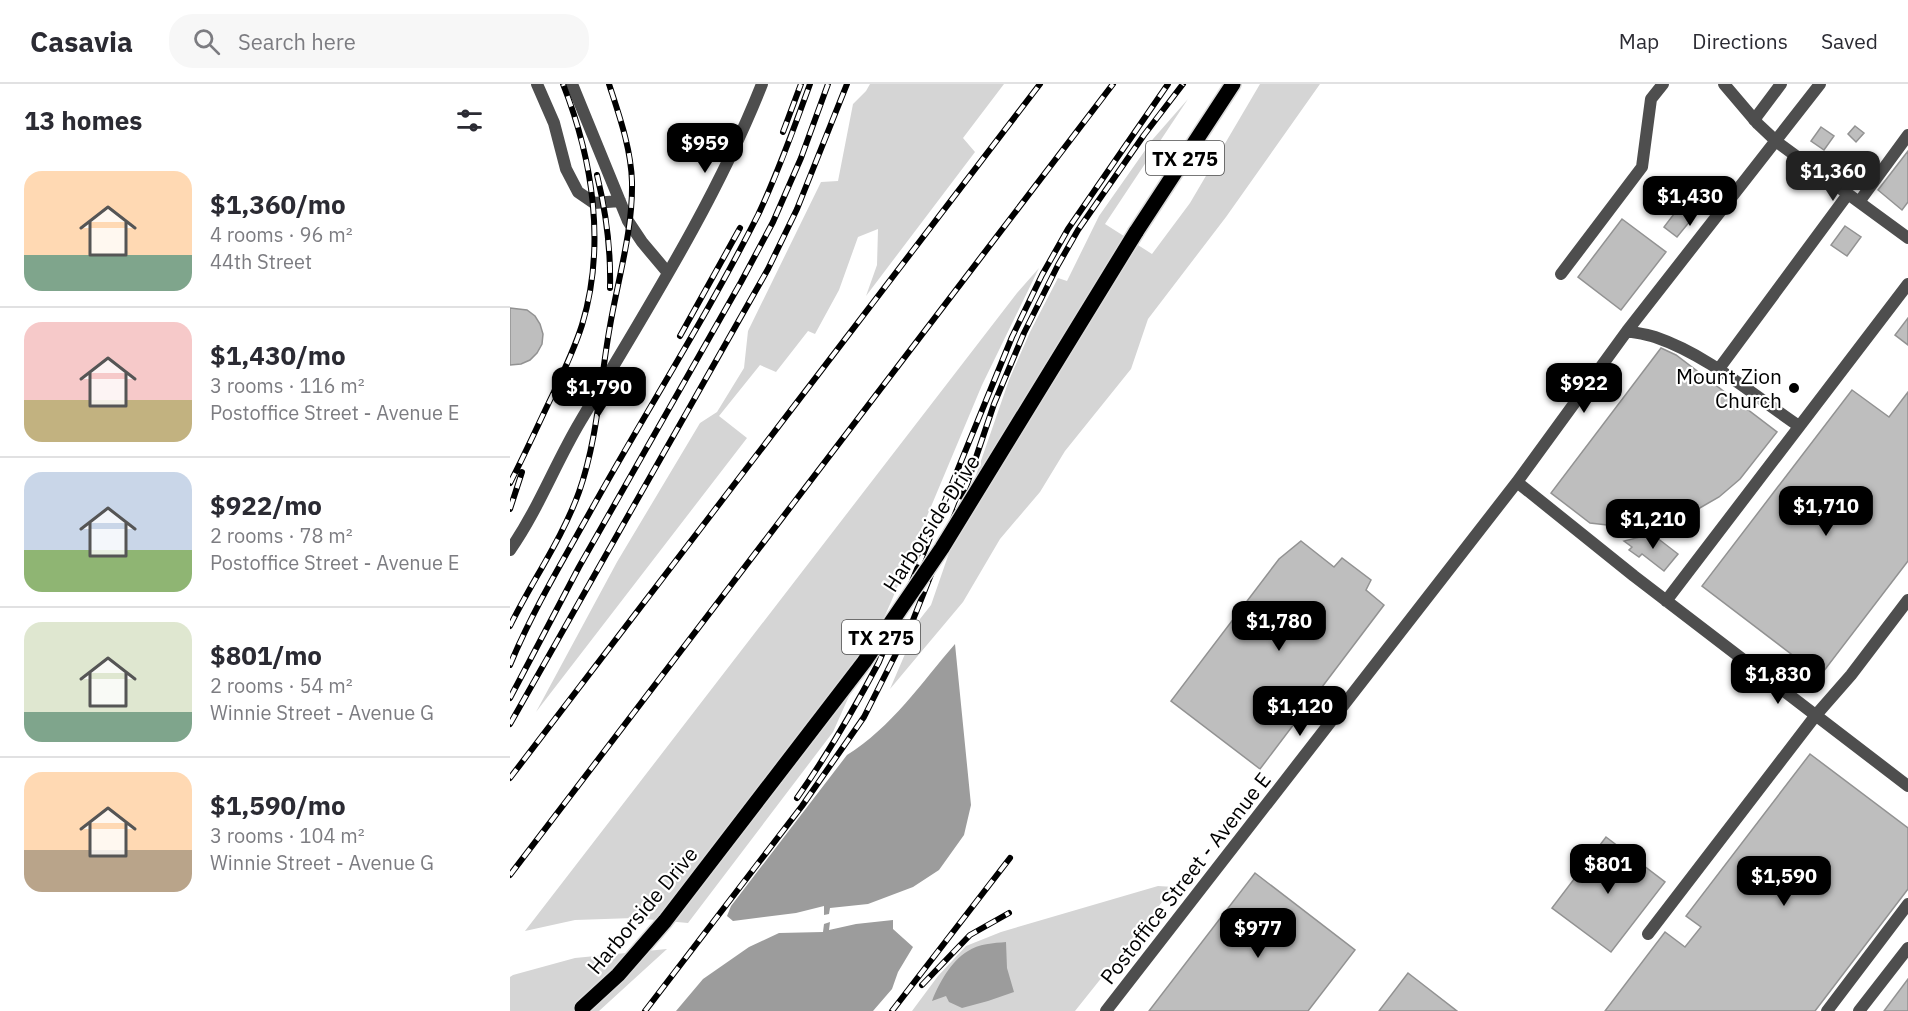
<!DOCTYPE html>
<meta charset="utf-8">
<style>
body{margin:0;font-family:"IBM Plex Sans",sans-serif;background:#f7f7f7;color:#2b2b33;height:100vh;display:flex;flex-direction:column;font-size:22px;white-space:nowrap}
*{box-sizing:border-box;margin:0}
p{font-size:20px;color:#7c7c81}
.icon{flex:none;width:33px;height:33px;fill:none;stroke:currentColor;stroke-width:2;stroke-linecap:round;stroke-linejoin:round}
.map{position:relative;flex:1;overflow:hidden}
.sheet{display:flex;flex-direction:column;background:#fff;width:510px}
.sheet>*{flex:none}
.price{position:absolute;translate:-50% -51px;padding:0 14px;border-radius:12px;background:#000;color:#fff;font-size:20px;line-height:39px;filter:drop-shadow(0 2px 3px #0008)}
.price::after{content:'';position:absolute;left:50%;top:36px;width:18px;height:14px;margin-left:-9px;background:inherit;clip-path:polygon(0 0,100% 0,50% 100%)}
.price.active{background:#222;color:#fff}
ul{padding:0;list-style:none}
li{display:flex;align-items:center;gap:18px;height:150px;padding:0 24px}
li+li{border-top:2px solid #e1e1e2}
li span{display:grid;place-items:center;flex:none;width:168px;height:120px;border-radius:18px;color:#555}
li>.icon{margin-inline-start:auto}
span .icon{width:72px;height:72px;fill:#fffc;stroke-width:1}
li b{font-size:26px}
h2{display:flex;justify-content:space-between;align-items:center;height:72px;padding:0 24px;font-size:26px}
header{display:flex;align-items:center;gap:36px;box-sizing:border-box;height:84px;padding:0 30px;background:#fff;border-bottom:2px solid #e1e1e2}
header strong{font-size:28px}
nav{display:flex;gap:33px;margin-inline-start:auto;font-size:21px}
.search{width:420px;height:54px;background:#f7f7f7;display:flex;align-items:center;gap:15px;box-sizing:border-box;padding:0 21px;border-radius:24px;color:#7c7c81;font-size:22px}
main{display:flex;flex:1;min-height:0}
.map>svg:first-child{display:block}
.green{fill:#d5d5d5}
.water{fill:#9c9c9c}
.building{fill:#bebebe;stroke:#929292;stroke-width:1.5}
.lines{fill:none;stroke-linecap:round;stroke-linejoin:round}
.major-casing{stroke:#dbdbdb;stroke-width:18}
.minor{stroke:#4e4e4e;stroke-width:12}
.major{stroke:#000;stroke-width:15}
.rail-casing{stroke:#000;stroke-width:6}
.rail{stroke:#fff;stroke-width:4;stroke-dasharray:11;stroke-linecap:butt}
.major-bridge-casing{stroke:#dbdbdb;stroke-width:18;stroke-linecap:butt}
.major-bridge{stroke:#000;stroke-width:15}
.poi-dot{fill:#000;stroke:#fff;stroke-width:2}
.labels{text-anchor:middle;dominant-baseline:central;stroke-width:4.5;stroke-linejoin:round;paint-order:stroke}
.shield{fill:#fff;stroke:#4c4c4c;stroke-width:1.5}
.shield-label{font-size:20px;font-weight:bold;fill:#000}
.poi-label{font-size:21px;fill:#000;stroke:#fff;text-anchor:end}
.street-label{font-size:21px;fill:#000;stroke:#fff}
</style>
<header>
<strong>Casavia</strong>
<div class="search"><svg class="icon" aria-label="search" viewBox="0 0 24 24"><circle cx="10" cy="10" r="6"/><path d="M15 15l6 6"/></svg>Search here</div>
<nav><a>Map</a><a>Directions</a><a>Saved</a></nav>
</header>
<main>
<section class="sheet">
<h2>13 homes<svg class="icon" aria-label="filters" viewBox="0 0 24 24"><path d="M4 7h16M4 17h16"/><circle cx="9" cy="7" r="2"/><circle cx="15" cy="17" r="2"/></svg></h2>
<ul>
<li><span style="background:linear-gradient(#ffd9b3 70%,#7fa58c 0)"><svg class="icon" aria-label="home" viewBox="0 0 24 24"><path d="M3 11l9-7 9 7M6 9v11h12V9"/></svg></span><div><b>$1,360/mo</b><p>4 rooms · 96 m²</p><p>44th Street</p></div></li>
<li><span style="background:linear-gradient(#f6c9c9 65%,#c2b280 0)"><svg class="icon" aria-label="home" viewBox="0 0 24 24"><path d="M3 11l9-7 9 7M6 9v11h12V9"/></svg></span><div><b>$1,430/mo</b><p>3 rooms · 116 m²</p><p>Postoffice Street - Avenue E</p></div></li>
<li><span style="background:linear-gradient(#c9d6e8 65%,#8fb573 0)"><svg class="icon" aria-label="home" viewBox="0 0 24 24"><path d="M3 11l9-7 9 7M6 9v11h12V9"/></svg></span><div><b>$922/mo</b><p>2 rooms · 78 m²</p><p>Postoffice Street - Avenue E</p></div></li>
<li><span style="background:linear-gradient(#dfe7d0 75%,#7fa58c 0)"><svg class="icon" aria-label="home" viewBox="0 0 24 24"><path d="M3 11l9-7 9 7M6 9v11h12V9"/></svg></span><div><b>$801/mo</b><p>2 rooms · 54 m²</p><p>Winnie Street - Avenue G</p></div></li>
<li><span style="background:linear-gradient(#ffd9b3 65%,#b9a48a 0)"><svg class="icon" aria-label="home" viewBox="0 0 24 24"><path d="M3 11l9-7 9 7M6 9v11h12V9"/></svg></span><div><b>$1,590/mo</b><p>3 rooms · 104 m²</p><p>Winnie Street - Avenue G</p></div></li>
</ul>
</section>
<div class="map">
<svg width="1398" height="927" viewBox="0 0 1398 927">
<rect width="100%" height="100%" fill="#fff"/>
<path class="green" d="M360 0H494L453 54 465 68 356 212 367 181 368 145 348 153 329 206 305 250 298 247 266 288 250 281 209 332 237 354 26 628 107 478 190 339 207 328 234 284 238 247 311 98 328 97 343 20 356 7Z
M750 0H810L716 133 638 235 621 285 555 367 530 408 490 455 453 518 380 605 410 535 421 521 499 296 520 248 548 194 557 197 589 132 643 55 678 15 595 140 642 170 680 119Z
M529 184 472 301 381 518 323 648 178 839 124 834 65 836 15 847 507 209Z
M648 802 664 803 565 927H402L428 892 456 862 491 848Z
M157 865 89 927H0V893L3 891 65 874Z"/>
<path class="water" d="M445 560 461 721 454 751 429 786 403 803 358 820 320 824 319 830 314 831V822L286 829 223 837 217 832 221 822 337 671C381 644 412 598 445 560Z
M383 836V845L403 863 388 888 382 905 363 927H166L193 895 239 863 269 849 313 848 314 840 320 838 319 846 346 840Z
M496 858 497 884 504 908 478 917 452 924 439 918 436 912 422 917C429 899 441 877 458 867 468 860 484 859 496 858Z"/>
<path class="building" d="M1345 42 1354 49 1346 58 1338 50Z
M1311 43 1324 52 1314 66 1301 57Z
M1398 67V118L1392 126 1368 106Z
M1167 126 1181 136 1167 153 1154 143Z
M1112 135 1156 168 1111 226 1068 193Z
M1335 142 1351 153 1337 172 1321 161Z
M0 224 17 226 25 232 30 240 33 250 32 260 27 269 20 276 11 280 0 281Z
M1398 234V261L1385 251Z
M1151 264 1166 271 1267 348 1230 395 1209 413 1188 425 1168 433 1123 444 1080 439 1041 409Z
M1342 306 1379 333 1398 308V477L1310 592 1192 502Z
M1142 450 1168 470 1154 487 1132 470 1129 473 1119 466 1122 463 1114 457Z
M791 457 824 483 832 474 861 496 856 506 874 521 750 685 661 617 769 475Z
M1300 670 1398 744V805L1305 927H1095L1155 848 1175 863 1191 843 1176 832Z
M1096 753 1155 798 1101 868 1042 824Z
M745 789 845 866 798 927H639Z
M898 889 947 927H869Z
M1398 895V927H1374Z"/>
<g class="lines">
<g class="major-casing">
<path id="major" d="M626 148 723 0"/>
</g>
<path class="minor" d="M27 0 44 39 56 85 68 108 84 119 110 117
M62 0 118 137 132 158 158 189
M1214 0 1248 40 1267 58 1398 154
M1244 36 1271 0
M1349 118 1398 51
M1051 190 1132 83 1141 15 1153 0
M1117 247C1127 249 1136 250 1145 253 1198 271 1243 311 1289 342
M1208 286 1338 110
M1007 398 1124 492 1398 702
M0 466C28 426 45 380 70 338 135 228 205 119 252 0
M1156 517 1398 200
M1138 850 1306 631 1341 591 1398 516
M596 927 1007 398 1117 247 1310 0
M1317 927 1398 820
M1349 927 1398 864"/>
<use href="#major" class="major"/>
<g class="rail-casing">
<path id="rail" d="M273 48 291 0
M87 91C96 128 101 165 100 204
M170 252 230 144
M0 399C15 370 28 341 42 312 53 289 64 266 72 241 96 162 83 76 53 0
M0 425 12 388
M0 542C22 497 52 455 69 408 88 354 90 297 100 242 108 195 123 146 122 98 121 64 109 31 99 0
M0 581C22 528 52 478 80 428 135 329 197 232 248 131 268 89 284 44 300 0
M0 614 69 483 231 198 263 138 291 74 318 0
M0 640 258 185 287 125 337 0
M0 694 530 0
M287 714C318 670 344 625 369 578L502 253 532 191 558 145 658 0
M0 791 603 0
M412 901 460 851 499 829
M135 927 292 722 354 633 403 536 457 400 484 320 514 249 548 181 568 146 634 51 673 0
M382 927 500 774"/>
</g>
<use href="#rail" class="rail"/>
<g class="major-bridge-casing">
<path id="major-bridge" d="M72 924 108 891 155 837 354 578 432 464 626 148"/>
</g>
<use href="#major-bridge" class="major-bridge"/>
</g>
<circle class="poi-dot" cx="1284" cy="304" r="6"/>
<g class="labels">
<g class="shield">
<rect x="636" y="57" width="78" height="34" rx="4.5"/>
<rect x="332" y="536" width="78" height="34" rx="4.5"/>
</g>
<g class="shield-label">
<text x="675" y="74">TX 275</text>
<text x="371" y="553">TX 275</text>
</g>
<g class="poi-label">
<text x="1272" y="292">Mount Zion<tspan x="1272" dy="24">Church</tspan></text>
</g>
<g class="street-label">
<text transform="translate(421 439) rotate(-57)">Harborside Drive</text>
<text transform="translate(675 794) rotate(-52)">Postoffice Street - Avenue E</text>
<text transform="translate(132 826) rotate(-50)">Harborside Drive</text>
</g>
</g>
</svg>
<b class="price" style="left:195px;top:90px">$959</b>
<b class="price active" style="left:1323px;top:118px">$1,360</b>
<b class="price" style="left:1180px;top:143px">$1,430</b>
<b class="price" style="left:1074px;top:330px">$922</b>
<b class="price" style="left:89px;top:334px">$1,790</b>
<b class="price" style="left:1316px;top:453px">$1,710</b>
<b class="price" style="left:1143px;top:466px">$1,210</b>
<b class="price" style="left:769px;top:568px">$1,780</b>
<b class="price" style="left:1268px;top:621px">$1,830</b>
<b class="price" style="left:790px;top:653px">$1,120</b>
<b class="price" style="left:1098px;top:811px">$801</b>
<b class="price" style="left:1274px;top:823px">$1,590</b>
<b class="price" style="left:748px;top:875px">$977</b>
</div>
</main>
